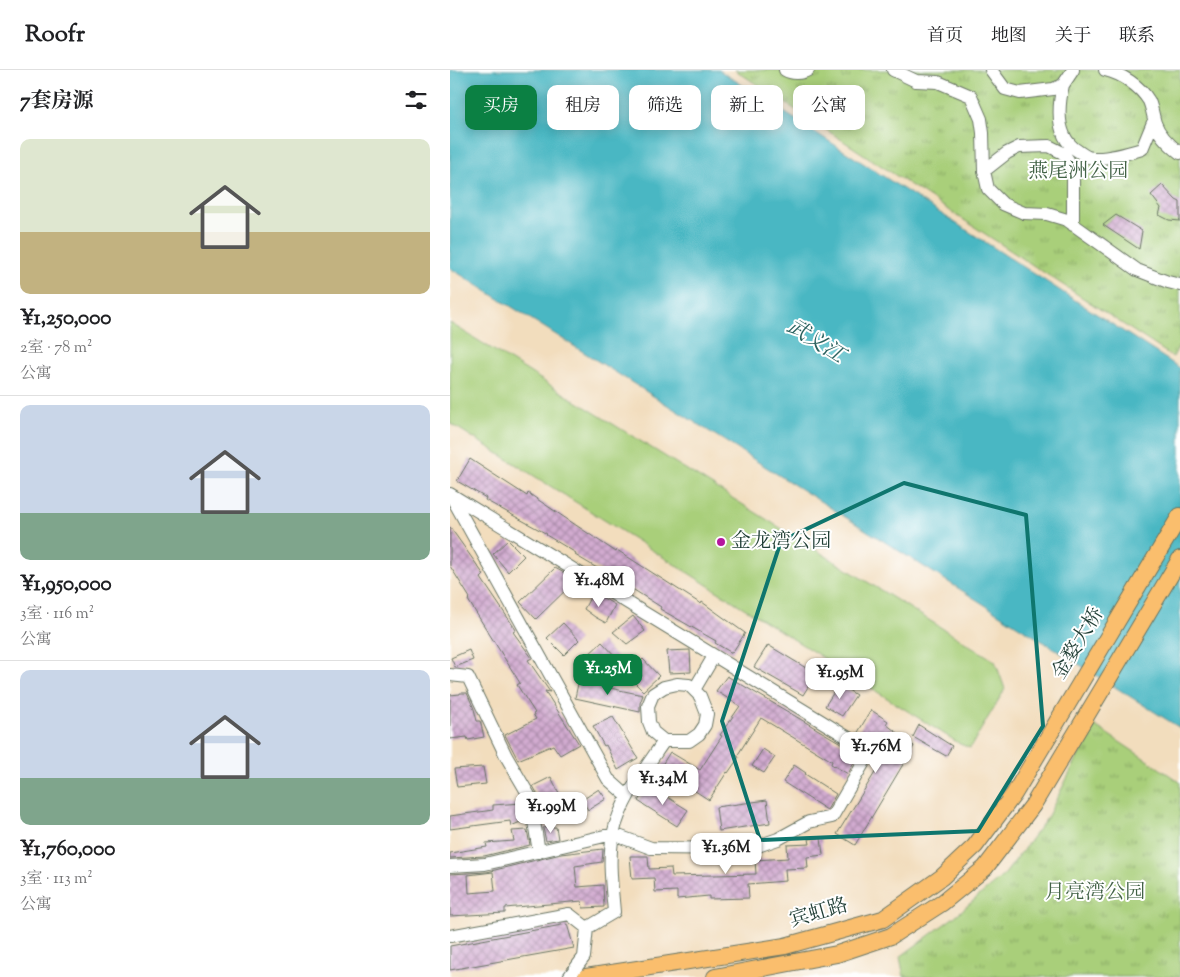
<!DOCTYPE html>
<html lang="zh">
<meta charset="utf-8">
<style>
body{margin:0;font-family:"Sorts Mill Goudy","Noto Serif SC",serif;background:#f6f6f6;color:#202124;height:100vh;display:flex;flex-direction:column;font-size:19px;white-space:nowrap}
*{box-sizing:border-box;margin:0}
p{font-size:16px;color:#757577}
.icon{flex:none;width:28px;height:28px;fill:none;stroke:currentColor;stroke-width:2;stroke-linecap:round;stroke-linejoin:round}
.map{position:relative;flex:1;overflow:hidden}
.panel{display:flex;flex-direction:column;background:#fff;width:450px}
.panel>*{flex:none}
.guide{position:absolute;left:15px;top:15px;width:475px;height:45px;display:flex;gap:10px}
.price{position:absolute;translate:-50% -42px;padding:0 11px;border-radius:10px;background:#fff;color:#222;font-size:16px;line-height:32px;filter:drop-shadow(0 1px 2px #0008)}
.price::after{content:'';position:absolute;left:50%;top:30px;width:15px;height:11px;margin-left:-8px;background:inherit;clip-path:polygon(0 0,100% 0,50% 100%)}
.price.current{background:#0b8043;color:#fff}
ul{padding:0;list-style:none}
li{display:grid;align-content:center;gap:10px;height:265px;padding:0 20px}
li+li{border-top:1px solid #e0e0e0}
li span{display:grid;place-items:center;height:155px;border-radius:10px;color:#555}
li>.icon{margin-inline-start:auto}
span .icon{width:90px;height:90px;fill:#fffc;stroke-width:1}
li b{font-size:21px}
h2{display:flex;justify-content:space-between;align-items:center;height:60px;padding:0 20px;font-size:21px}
.chip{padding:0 18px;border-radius:10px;background:#fff;box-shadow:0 2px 12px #0003;font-size:18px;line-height:45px}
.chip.current{background:#0b8043;color:#fff}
header{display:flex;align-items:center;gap:30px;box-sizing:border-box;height:70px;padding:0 25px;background:#fff;border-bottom:1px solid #e0e0e0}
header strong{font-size:24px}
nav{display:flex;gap:28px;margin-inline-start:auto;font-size:18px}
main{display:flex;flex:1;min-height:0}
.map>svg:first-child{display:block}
.green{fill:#a9cf7a;stroke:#648657}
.park{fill:url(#park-tufts);stroke:#648657}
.water{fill:#49b7c3;stroke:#347a7c}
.building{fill:url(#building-cross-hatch);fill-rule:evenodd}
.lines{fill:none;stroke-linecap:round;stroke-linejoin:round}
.minor-casing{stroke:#697564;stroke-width:14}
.major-casing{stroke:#697564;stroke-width:18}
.minor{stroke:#fff;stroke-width:12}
.major{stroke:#fabe6d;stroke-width:16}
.marked{fill:none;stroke:#0f766e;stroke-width:4;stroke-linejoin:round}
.poi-dot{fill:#b5179e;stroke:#fff;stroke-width:2}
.labels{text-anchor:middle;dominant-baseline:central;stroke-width:4;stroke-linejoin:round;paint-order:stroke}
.park-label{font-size:20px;fill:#426246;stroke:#fff}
.poi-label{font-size:20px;fill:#1f3d34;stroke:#fff;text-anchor:start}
.street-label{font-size:20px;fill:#1f3d34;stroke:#fff}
.water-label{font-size:21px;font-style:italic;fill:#2c625f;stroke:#fff}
</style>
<header>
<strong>Roofr</strong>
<nav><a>首页</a><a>地图</a><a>关于</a><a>联系</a></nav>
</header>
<main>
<section class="panel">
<h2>7套房源<svg class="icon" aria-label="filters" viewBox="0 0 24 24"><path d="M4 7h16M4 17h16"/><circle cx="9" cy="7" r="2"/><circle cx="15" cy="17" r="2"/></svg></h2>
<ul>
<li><span style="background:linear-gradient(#dfe7d0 60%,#c2b280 0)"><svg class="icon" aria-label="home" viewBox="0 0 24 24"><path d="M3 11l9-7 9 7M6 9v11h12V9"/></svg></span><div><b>¥1,250,000</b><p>2室 · 78 m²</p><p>公寓</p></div></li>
<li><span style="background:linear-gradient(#c9d6e8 70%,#7fa58c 0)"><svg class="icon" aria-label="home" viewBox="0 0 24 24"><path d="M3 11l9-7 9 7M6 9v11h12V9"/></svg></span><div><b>¥1,950,000</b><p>3室 · 116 m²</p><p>公寓</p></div></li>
<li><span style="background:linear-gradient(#c9d6e8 70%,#7fa58c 0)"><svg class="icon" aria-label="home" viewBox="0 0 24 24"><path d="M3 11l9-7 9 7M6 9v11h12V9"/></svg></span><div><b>¥1,760,000</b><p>3室 · 113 m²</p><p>公寓</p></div></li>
</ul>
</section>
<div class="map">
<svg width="730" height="907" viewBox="0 0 730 907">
<defs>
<pattern id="park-tufts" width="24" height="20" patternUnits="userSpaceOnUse" patternTransform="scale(1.25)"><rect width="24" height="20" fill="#a9cf7a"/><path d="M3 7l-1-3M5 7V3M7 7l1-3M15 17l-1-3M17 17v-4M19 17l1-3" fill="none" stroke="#89a965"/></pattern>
<pattern id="building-cross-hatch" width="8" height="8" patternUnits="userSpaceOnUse" patternTransform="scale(1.25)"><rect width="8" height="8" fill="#d2abd0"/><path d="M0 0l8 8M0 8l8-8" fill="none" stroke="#aa8caa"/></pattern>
</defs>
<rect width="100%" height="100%" fill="#fff"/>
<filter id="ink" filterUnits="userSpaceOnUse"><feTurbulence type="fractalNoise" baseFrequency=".02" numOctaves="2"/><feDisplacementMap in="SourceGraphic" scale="10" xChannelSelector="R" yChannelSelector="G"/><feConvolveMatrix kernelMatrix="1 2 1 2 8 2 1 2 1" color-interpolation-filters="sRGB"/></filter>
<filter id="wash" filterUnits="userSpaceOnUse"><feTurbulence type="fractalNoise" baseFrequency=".0096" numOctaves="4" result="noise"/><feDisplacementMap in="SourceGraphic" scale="20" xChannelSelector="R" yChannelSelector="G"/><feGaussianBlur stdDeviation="1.12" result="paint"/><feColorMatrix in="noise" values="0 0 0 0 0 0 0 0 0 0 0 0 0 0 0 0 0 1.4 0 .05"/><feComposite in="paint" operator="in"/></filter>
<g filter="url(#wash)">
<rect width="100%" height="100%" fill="#f2ddbd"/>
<path class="green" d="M0 253 545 591 555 619 520 678 510 674 0 353Z"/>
<path class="park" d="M285 0H730V274L723 287Z
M644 655 730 712V907H454L450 887 504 847 555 804 597 748Z"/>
<path class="water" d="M0 0H269L730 298V658L0 198Z"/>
<g id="blocks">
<path class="building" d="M712 115 726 130 730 132V151L719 150 709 145 711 138 701 125Z
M666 145 692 161 689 179 653 155Z
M20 389 77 426 78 423 166 482 167 480 251 534 252 532 295 563 282 583 265 573 266 571 210 539 211 537 184 520 125 485 126 483 96 465 97 464 35 430 36 428 7 411Z
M0 457 34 505 31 508 66 560 63 562 82 588 78 590 100 622 95 621 129 674 110 685 103 675 68 690 55 665 86 649 83 644 85 643 67 615 70 613 18 530 20 528 0 496Z
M58 470 74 486 58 502 43 484Z
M105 498 116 504 123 513 86 549 70 532Z
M143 522 165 535 156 553 145 547 134 539Z
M183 546 195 561 177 574 163 562Z
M113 553 129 570 114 585 97 568Z
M152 572 168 589 152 604 136 587Z
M318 575 366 604 353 625 304 597Z
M19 580 23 590 5 597 1 588Z
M240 580 241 602 219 603 217 581Z
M193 589 209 606 193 621 176 604Z
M277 606 401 679 407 687 398 704 381 694 382 691 311 648 287 686 289 687 278 703 277 702 259 730 210 698 220 682 250 700 272 666 270 665 290 636 266 621Z
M129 609 155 615V617L193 625 190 633V642L125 628Z
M389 614 406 625 392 646 375 636Z
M10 623H17L24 639 27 651H30L31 654 34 667 18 670 17 667 0 669V625L10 624Z
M421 640 438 651 436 654 464 676 405 775 387 764 439 680 420 669 417 673 407 664Z
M163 647 188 688 168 700 156 675 154 676 143 656Z
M469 655 502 676 496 686 463 667Z
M313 679 325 687 314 703 302 696Z
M344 695 356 703 355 704 386 724 377 740 333 712Z
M33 697 36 714 7 717 4 699Z
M101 707 114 733 93 742 90 737 87 723 83 716Z
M198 715 238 740 227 756 188 731Z
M149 719 156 729 138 740 132 730Z
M317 730 320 753 269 761 266 737Z
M72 733 75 750 61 756 60 751 0 759V746L43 740V735Z
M106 757 108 769 96 771 93 758Z
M77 760 80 775 34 786 0 788V783L37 777 36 773 64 771 62 761Z
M371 768 373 785 357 787 358 798 335 799 336 811 298 814 299 828 259 829V826L227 829V821L205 822 204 808 182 809 180 786H198L199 799 221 798 222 806 306 804 305 790 338 788 337 775 360 774 359 769Z
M153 779 152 792 125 796 127 817 153 815 154 837 133 838 132 831 55 838V843L0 846V804L37 802 111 784ZM43 802 45 821 19 823 18 805Z
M117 854 124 878 0 900V876Z"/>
</g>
</g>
<g filter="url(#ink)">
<use href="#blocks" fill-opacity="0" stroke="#697564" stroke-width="1"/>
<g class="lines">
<g class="minor-casing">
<path id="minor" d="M335 0C342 4 351 4 358 0
M443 0 466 11 488 12 521 26 531 49 533 63 534 101 538 119 553 134 574 143 597 144 617 150 687 200 718 212 730 215
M541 0 555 19 570 23 603 19 613 15 623 0
M655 0C672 4 690 16 699 31 702 38 703 46 705 53 709 65 721 76 730 83
M613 15C608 37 605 67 628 81 631 83 635 86 638 87 652 91 679 83 692 79L704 50
M534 101 557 83 569 77 599 76 613 83 618 90 623 101V155
M0 605 18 607 56 686 80 727 89 782
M227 614 239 615 250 626 257 644 255 655 249 664 239 671H214L203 662 199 652 198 636 203 624 214 617Z
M244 620 264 586
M0 796 35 794 163 764 201 778 299 779 328 769 359 752 382 747 417 687 407 673 0 424 158 709 177 726
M0 866 119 844 137 858
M119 907 134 887 137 858 164 842C162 817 158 790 163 765 170 731 195 699 214 671"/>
</g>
<g class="major-casing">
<path id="major" d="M136 907 335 876 433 849 492 807 525 776 564 724 730 446
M265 907 387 884 441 866 492 833 535 798 583 735 730 489"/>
</g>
<use href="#minor" class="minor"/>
<use href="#major" class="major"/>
</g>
</g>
<path class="marked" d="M454 413 576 445 593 656 528 761 310 770 272 651 331 471Z"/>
<circle class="poi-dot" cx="271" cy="472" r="5"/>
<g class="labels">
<g class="park-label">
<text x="628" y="102">燕尾洲公园</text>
<text x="645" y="823">月亮湾公园</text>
</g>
<g class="poi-label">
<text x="281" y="472">金龙湾公园</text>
</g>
<g class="street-label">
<text transform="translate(629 574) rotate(-59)">金婺大桥</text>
<text transform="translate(369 844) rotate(-16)">宾虹路</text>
</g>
<g class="water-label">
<text transform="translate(365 272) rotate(32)">武义江</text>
</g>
</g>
</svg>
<b class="price" style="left:149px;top:538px">¥1.48M</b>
<b class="price current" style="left:158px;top:626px">¥1.25M</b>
<b class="price" style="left:390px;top:630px">¥1.95M</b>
<b class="price" style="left:426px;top:704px">¥1.76M</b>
<b class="price" style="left:213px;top:736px">¥1.34M</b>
<b class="price" style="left:101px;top:764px">¥1.99M</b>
<b class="price" style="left:276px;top:805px">¥1.36M</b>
<div class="guide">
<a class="chip current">买房</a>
<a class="chip">租房</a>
<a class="chip">筛选</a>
<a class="chip">新上</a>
<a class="chip">公寓</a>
</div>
</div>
</main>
